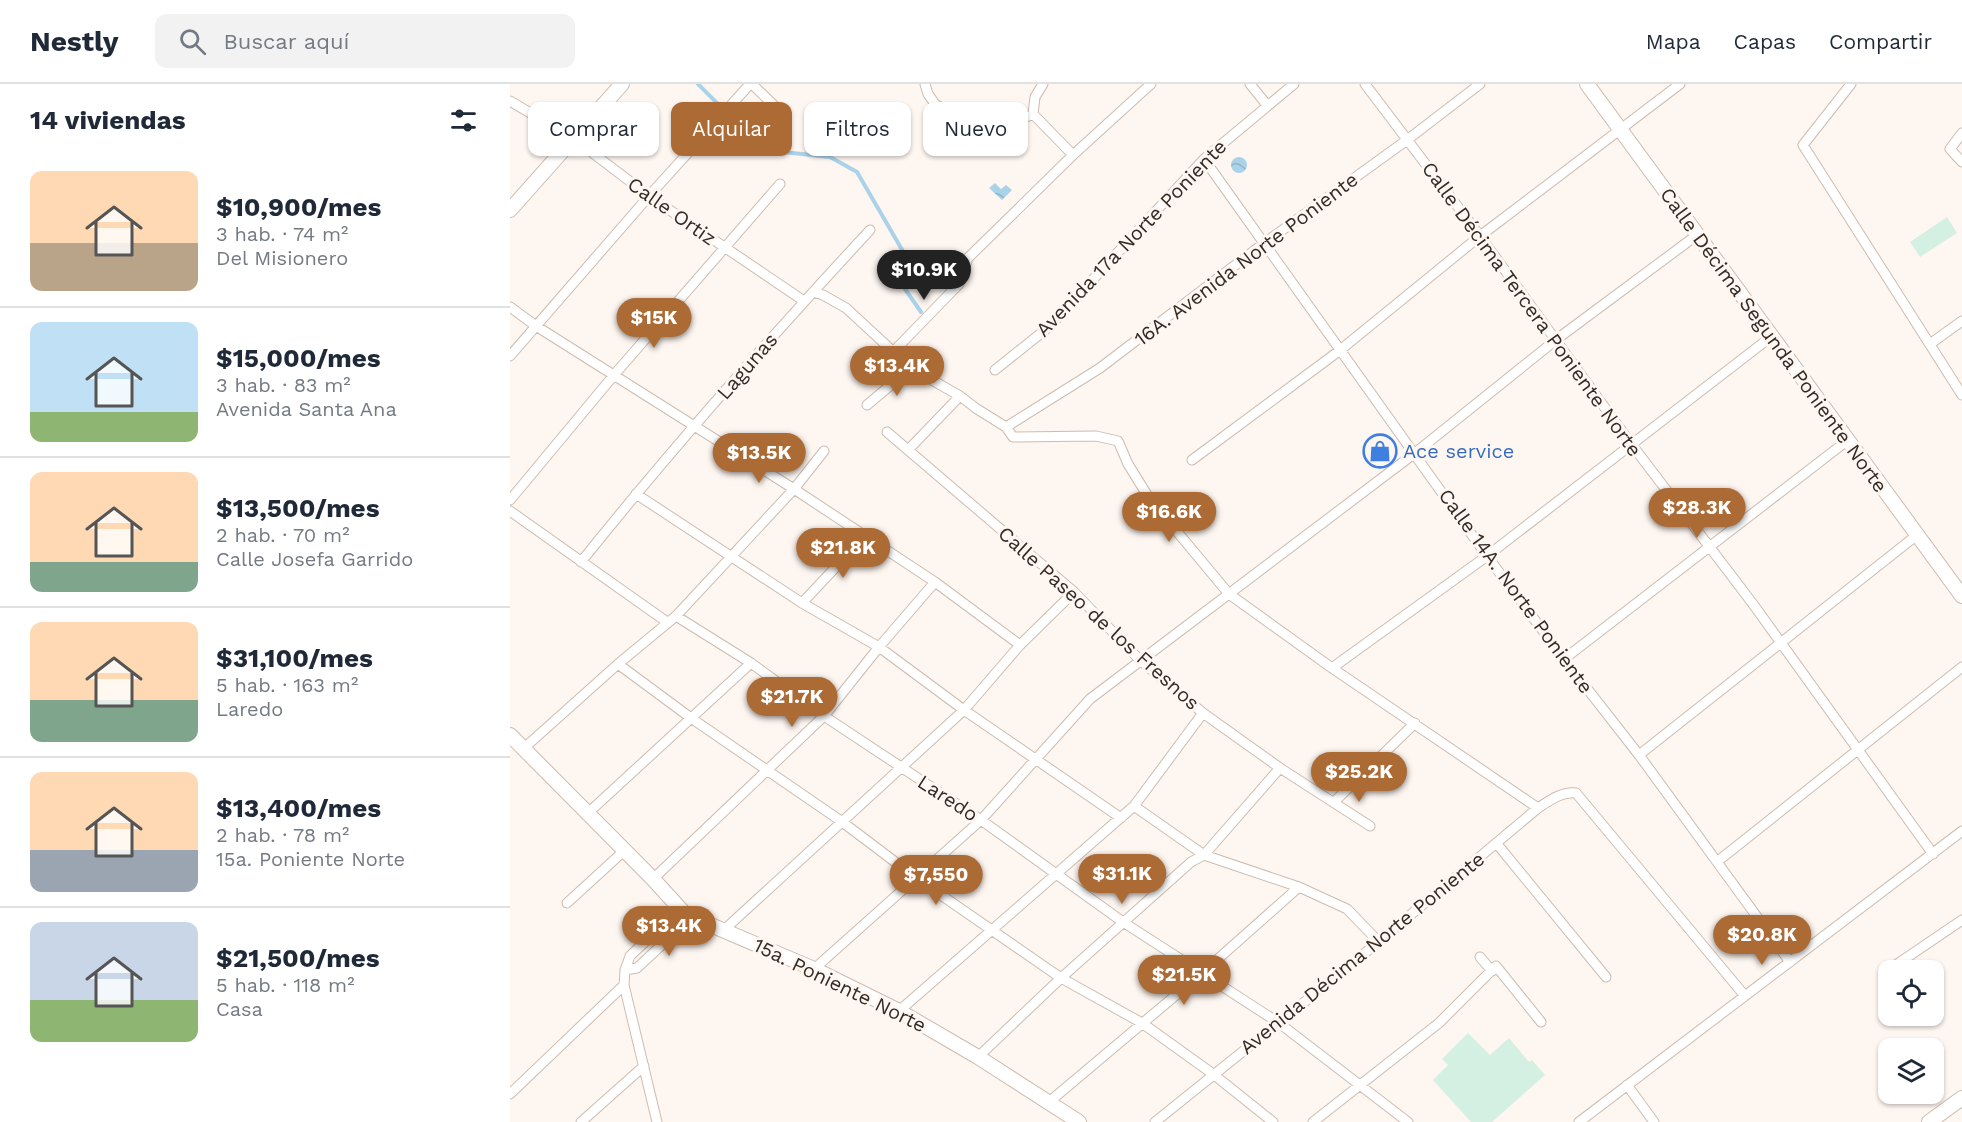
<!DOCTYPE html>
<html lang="es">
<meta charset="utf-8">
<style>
body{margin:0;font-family:"Work Sans",sans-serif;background:#f2f2f3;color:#1f2937;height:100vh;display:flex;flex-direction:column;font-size:22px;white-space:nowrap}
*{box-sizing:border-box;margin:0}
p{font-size:20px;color:#747a83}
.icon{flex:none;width:33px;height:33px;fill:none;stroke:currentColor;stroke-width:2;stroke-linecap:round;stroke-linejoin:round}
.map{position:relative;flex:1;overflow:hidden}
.panel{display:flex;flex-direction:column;background:#fff;width:510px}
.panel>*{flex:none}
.top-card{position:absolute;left:18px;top:18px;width:570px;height:54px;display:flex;gap:12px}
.fabs{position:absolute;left:1368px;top:876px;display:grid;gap:12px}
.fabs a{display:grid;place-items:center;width:66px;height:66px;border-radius:12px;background:#fff;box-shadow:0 2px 4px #0004;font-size:30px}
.price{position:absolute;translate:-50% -51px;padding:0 14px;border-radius:21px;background:#ac6b34;color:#fff;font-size:20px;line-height:39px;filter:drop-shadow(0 2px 3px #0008)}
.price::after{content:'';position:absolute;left:50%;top:36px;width:18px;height:14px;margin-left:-9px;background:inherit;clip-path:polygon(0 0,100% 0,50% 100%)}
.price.selected{background:#222;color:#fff}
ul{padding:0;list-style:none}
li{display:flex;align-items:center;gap:18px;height:150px;padding:0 30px}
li+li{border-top:2px solid #e0e1e3}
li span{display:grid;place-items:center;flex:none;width:168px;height:120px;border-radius:12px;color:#555}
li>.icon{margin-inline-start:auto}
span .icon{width:72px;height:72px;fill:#fffc;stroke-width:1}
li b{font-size:26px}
h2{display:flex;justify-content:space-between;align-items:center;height:72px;padding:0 30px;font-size:26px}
.pill{padding:0 21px;border-radius:12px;background:#fff;box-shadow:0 2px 4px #0004;font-size:21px;line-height:54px}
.pill.selected{background:#ac6b34;color:#fff}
header{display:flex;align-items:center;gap:36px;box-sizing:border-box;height:84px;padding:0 30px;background:#fff;border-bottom:2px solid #e0e1e3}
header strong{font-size:28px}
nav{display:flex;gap:33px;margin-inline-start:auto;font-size:21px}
.search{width:420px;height:54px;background:#f2f2f3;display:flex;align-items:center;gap:15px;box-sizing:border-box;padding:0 21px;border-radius:12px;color:#747a83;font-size:22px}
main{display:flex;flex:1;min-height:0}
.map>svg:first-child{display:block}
.park{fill:#d4f0e2}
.water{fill:url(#water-waves)}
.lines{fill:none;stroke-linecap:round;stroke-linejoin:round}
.stream{stroke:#aad3e9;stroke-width:4}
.street-casing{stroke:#cdbcaf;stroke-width:11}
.secondary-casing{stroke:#cdbcaf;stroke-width:16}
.street{stroke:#fff;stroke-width:9}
.secondary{stroke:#fff;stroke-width:14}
.labels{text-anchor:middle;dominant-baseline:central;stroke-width:6;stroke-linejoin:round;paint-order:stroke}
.street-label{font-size:20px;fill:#322b26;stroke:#fef6f1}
.shop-label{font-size:20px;fill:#366cbe;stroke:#fef6f1;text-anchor:start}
</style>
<header>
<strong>Nestly</strong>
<div class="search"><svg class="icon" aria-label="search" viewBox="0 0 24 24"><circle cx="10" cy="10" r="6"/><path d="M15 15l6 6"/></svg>Buscar aquí</div>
<nav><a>Mapa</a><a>Capas</a><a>Compartir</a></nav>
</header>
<main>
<section class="panel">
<h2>14 viviendas<svg class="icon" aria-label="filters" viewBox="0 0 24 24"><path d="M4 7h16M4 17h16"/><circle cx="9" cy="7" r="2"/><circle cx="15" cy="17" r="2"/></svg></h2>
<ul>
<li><span style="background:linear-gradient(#ffd9b3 60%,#b9a48a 0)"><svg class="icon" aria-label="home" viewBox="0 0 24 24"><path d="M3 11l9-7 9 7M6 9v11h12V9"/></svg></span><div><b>$10,900/mes</b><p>3 hab. · 74 m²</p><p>Del Misionero</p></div></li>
<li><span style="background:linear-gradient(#bfe0f5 75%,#8fb573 0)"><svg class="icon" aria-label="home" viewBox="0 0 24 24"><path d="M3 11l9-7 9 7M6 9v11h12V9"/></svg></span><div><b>$15,000/mes</b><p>3 hab. · 83 m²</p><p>Avenida Santa Ana</p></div></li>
<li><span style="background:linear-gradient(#ffd9b3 75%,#7fa58c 0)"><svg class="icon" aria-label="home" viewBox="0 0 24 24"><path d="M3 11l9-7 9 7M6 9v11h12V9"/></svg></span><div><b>$13,500/mes</b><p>2 hab. · 70 m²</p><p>Calle Josefa Garrido</p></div></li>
<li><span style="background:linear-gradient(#ffd9b3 65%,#7fa58c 0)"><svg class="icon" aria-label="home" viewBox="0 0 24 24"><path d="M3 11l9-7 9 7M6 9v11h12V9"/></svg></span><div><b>$31,100/mes</b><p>5 hab. · 163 m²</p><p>Laredo</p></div></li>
<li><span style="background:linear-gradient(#ffd9b3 65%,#9aa5b1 0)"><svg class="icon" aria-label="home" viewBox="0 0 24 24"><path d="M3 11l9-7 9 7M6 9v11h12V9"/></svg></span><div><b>$13,400/mes</b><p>2 hab. · 78 m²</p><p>15a. Poniente Norte</p></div></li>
<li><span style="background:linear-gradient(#c9d6e8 65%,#8fb573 0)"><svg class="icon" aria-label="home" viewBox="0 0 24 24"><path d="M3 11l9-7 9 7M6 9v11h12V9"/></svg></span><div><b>$21,500/mes</b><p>5 hab. · 118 m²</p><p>Casa</p></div></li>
</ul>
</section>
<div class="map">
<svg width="1452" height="1038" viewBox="0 0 1452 1038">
<defs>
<pattern id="water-waves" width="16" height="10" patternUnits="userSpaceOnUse" patternTransform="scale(1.5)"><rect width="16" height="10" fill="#aad3e9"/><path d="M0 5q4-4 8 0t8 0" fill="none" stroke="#93b5c8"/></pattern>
</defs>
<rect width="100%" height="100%" fill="#fef6f1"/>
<path class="park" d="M1437 133 1447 149 1410 173 1400 158Z
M958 949 980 971 999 954 1019 978 1022 976 1035 991 982 1038H961L923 996 938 981 932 975Z"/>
<path class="water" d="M721 81a8 8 0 1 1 16 0a8 8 0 1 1-16 0Z
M485 99 491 105 496 101 502 106 492 116 479 104Z"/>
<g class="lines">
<path class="stream" d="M188 0 240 52 273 68 320 73 347 88 398 176 386 192 411 228"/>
<g class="street-casing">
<path id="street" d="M242 0 276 33
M415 0 418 10 425 20 467 45 487 46 523 30
M740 0 757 21
M855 0 970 152 1122 361 1243 520 1423 770
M1341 0 1293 61 1452 311
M0 17 63 54 139 112 294 217
M425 20 426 41 431 50 441 53 467 45
M523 30 563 71
M523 30 525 13 533 0
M1452 49 1440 65 1452 78
M694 75 977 472 1054 575 1129 671 1280 878
M303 208 313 211 336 224 401 284 450 312 467 325 496 343 503 353 586 352 608 357 618 380 639 414 719 510 822 584 1028 724
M0 223 26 242 284 405 425 498 510 561
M1420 260 1452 237
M383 268 449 200 458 174 563 71 641 0
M0 272 139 112 240 0
M485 286 540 242 694 75 784 0
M357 321 401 284
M496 343 590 284 753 160 897 56 970 0
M377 348 564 508 631 577 693 629 770 684 860 742
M399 365 450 312
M682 376 829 267 970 152 1170 0
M126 410 292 519 369 563 454 626 611 734
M0 416 104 291 270 100
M0 427 157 538
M71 478C163 363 260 254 360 146
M292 519 355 452
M166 532 241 579 314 632 471 736 613 838 769 939 898 1038
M1054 575 1338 356
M108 580 181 634 331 737 405 793 551 894 632 939 703 990 763 1038
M822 584 977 472 1262 252
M13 665 108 580 166 532 284 405 314 367
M1129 671 1407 451
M824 718 905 639
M624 722 694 771 789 803 837 825 868 857
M78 729 241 579
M987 760 1096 893
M1208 777 1452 583
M143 795 314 632 369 563 425 498
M57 819 115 766
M215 845 454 626 510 561 564 508
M970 873 982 887
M304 885 471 736 580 615 905 369 1047 255 1187 151
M115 886 127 884 171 843 175 830
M1374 889 1452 836
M389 927 624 722 693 629
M468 973 551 894 681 778 694 771 770 684
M1117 1001 1144 1038
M0 1010 114 901
M539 1018 691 890 789 803
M71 1038 134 982
M147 1038 114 901 115 886 120 872 161 833 175 830
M645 1038 843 879 1028 724C1039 717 1052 707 1066 709L1235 912
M803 1038 929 939 986 882 1031 938
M1069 1038 1452 747"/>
</g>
<g class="secondary-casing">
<path id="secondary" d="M1077 0 1452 512
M0 126 112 0
M0 651 143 795 175 830 304 885 389 927 468 973 569 1038
M1419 1038 1452 1014"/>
</g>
<use href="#street" class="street"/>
<use href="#secondary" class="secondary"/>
</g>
<defs>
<g id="shop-ring" transform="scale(1.725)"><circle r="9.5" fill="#fef6f1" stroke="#3f7fe0" stroke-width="1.5"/><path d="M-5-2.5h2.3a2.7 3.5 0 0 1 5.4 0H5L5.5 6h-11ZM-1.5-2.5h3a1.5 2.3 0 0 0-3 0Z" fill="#3f7fe0"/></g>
</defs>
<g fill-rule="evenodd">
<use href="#shop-ring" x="870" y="367"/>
</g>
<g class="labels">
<g class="street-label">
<text transform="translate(162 127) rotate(35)">Calle Ortiz</text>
<text transform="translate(621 154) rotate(-46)">Avenida 17a Norte Poniente</text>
<text transform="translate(736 175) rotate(-37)">16A. Avenida Norte Poniente</text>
<text transform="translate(1022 225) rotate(54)">Calle Décima Tercera Poniente Norte</text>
<text transform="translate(1264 256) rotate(54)">Calle Décima Segunda Poniente Norte</text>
<text transform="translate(237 282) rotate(-49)">Lagunas</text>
<text transform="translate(1006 507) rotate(54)">Calle 14A. Norte Poniente</text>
<text transform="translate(589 534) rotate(42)">Calle Paseo de los Fresnos</text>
<text transform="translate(438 714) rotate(33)">Laredo</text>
<text transform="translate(852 869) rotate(-39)">Avenida Décima Norte Poniente</text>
<text transform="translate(330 901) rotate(26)">15a. Poniente Norte</text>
</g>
<g class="shop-label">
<text x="893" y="367">Ace service</text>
</g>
</g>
</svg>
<div class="fabs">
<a><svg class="icon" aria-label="locate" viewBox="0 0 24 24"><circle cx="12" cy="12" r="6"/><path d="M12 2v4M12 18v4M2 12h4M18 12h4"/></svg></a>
<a><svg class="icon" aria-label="layers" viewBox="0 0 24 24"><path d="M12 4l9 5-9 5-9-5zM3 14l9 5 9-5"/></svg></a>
</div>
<b class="price selected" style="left:414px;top:217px">$10.9K</b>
<b class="price" style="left:144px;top:265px">$15K</b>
<b class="price" style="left:387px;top:313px">$13.4K</b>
<b class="price" style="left:249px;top:400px">$13.5K</b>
<b class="price" style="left:1187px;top:455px">$28.3K</b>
<b class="price" style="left:659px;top:459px">$16.6K</b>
<b class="price" style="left:333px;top:495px">$21.8K</b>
<b class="price" style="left:282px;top:644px">$21.7K</b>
<b class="price" style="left:849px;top:719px">$25.2K</b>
<b class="price" style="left:612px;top:821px">$31.1K</b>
<b class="price" style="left:426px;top:822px">$7,550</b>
<b class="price" style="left:159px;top:873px">$13.4K</b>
<b class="price" style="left:1252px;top:882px">$20.8K</b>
<b class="price" style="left:674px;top:922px">$21.5K</b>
<div class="top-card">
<a class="pill">Comprar</a>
<a class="pill selected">Alquilar</a>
<a class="pill">Filtros</a>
<a class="pill">Nuevo</a>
</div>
</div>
</main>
